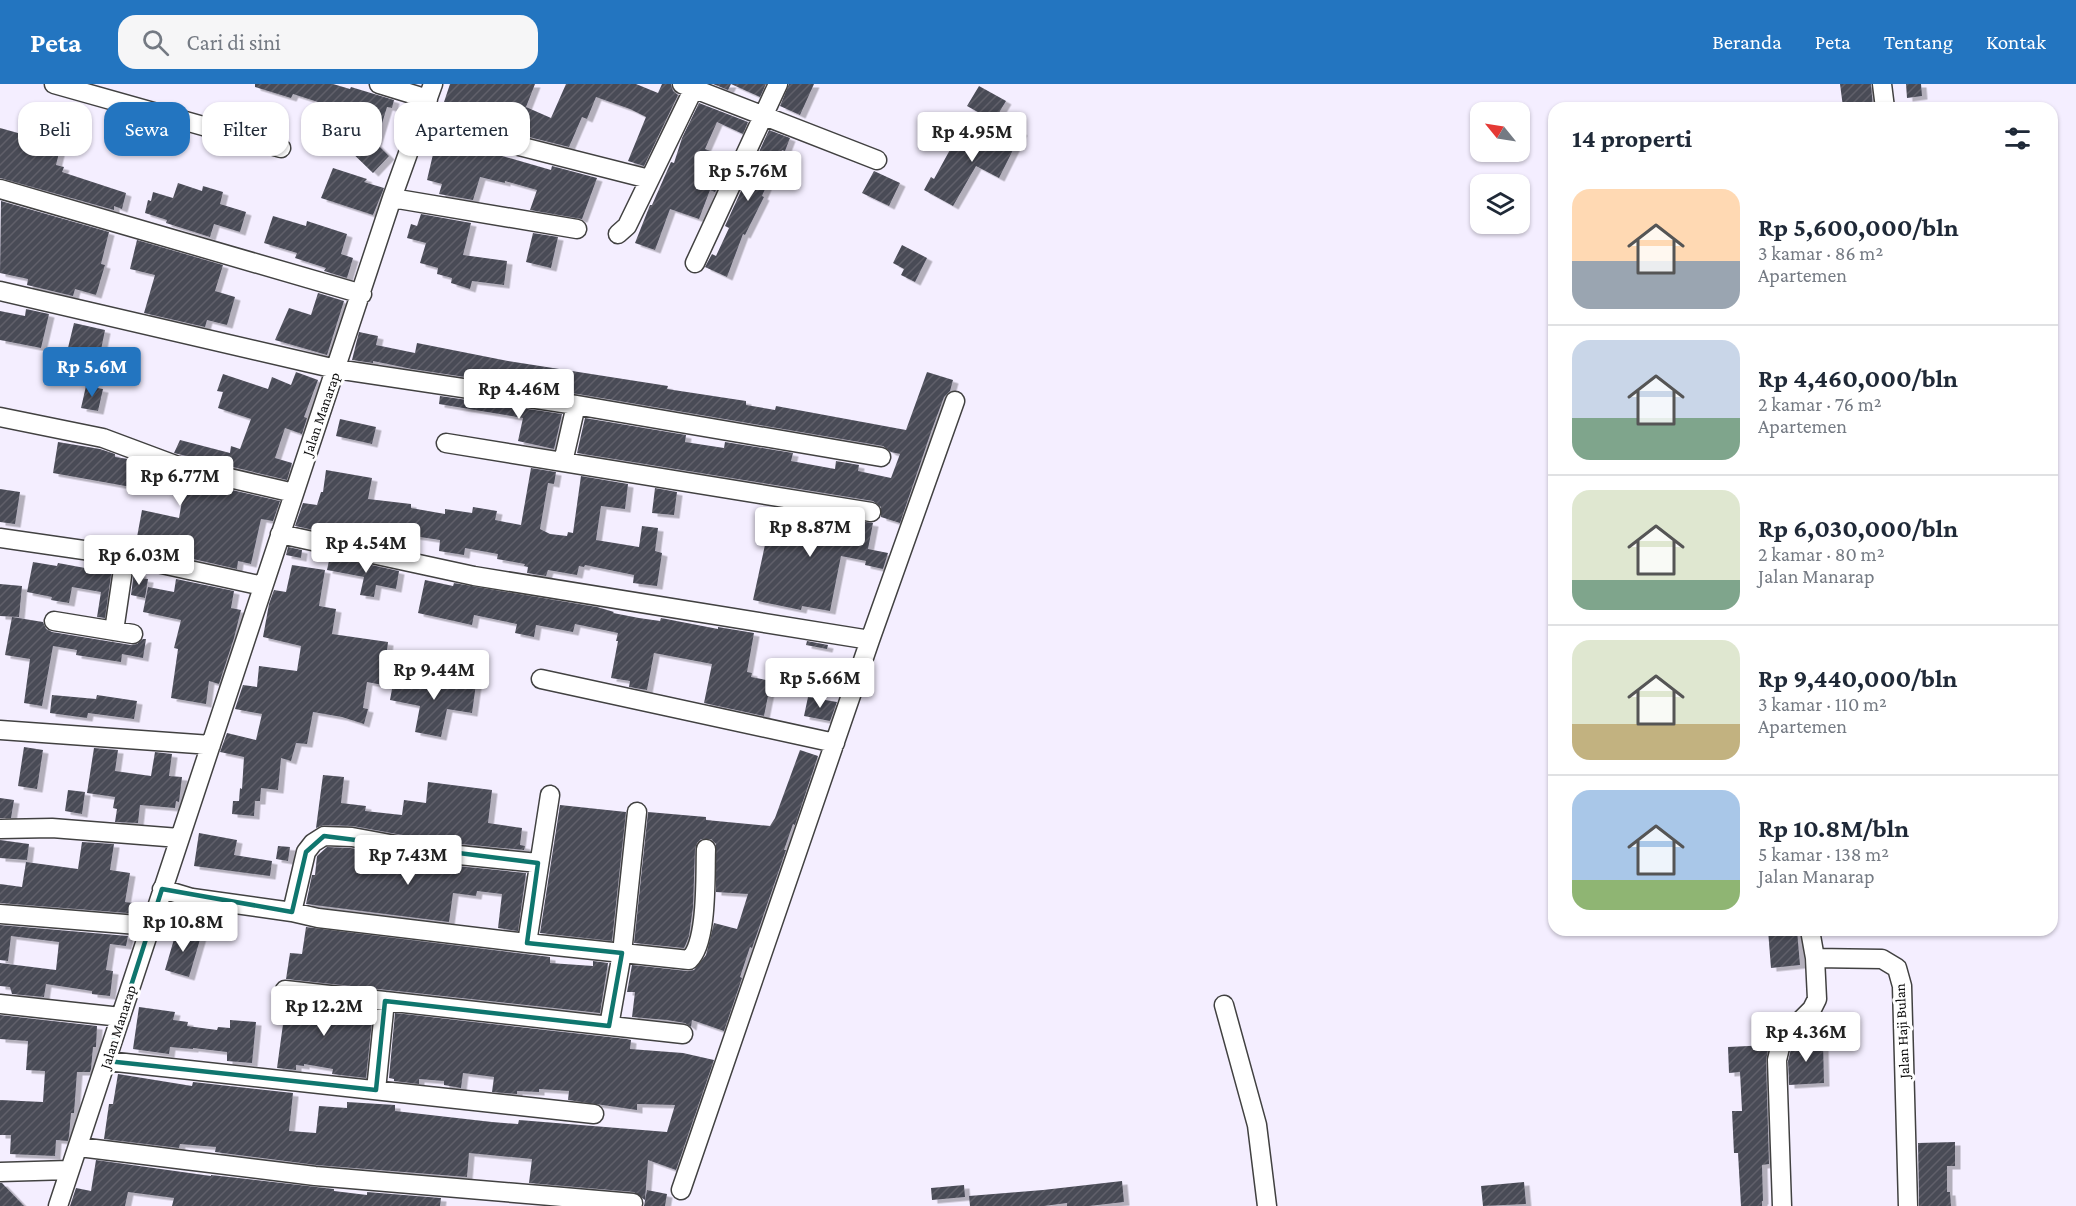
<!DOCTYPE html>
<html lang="id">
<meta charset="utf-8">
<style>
body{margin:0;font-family:"Crimson Pro",serif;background:#f6f6f7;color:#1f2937;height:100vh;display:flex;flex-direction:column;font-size:22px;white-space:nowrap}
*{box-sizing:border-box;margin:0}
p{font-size:20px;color:#747a83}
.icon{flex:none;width:33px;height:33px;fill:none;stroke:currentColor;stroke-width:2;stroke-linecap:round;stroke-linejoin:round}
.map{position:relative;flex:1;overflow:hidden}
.side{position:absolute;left:1548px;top:18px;width:510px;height:834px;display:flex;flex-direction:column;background:#fff;border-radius:18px;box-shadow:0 2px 4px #0004}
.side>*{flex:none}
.hud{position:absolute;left:18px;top:18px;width:570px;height:54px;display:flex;gap:12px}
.needle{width:39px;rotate:300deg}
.fabs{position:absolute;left:1470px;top:18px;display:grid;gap:12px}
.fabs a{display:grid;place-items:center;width:60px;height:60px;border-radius:12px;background:#fff;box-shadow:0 2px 4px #0004;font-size:30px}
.price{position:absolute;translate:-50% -51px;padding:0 14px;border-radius:6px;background:#fff;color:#222;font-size:20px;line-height:39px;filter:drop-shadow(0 2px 3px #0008)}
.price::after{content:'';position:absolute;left:50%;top:36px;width:18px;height:14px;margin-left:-9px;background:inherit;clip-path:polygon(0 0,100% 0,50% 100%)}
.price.on{background:#2375c0;color:#fff}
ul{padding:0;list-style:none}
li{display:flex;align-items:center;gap:18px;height:150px;padding:0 24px}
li+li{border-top:2px solid #e0e1e3}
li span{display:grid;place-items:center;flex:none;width:168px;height:120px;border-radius:18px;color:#555}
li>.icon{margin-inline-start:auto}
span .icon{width:72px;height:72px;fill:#fffc;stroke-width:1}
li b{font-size:26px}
h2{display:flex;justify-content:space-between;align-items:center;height:72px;padding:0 24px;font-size:26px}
.pill{padding:0 21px;border-radius:18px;background:#fff;box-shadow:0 2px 4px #0004;font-size:21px;line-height:54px}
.pill.on{background:#2375c0;color:#fff}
header{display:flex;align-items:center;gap:36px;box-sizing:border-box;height:84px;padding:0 30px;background:#2375c0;color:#fff}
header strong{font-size:28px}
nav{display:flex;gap:33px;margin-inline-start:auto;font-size:21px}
.search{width:420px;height:54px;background:#f6f6f7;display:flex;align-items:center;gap:15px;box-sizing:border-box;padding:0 21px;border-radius:18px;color:#747a83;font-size:22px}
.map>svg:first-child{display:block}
.building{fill:url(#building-hatch);filter:url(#shadow)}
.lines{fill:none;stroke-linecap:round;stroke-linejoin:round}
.minor-casing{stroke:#414141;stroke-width:21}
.minor{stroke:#fff;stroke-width:18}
.marked{fill:none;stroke:#0f766e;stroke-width:4.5;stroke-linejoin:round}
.labels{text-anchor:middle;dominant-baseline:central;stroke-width:6;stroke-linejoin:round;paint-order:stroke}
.street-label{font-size:15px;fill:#0e0e0e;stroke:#fff}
</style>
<header>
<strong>Peta</strong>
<div class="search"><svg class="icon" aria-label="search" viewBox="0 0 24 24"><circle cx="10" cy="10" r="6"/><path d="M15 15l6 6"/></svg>Cari di sini</div>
<nav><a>Beranda</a><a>Peta</a><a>Tentang</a><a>Kontak</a></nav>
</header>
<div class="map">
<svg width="2076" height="1122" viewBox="0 0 2076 1122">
<defs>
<pattern id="building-hatch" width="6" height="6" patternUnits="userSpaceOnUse" patternTransform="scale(1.5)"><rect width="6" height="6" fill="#4a4b57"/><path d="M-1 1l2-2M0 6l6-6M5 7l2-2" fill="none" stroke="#60616a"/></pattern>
<filter id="shadow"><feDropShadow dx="5.5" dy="3.5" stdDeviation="0" flood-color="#0004"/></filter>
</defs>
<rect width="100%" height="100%" fill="#f4eeff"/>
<path class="building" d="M255 0H333L350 5 351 3 394 16 392 24 387 23 376 59 389 72 373 89 344 61 329 56 327 61 309 56 321 19 293 10 291 14 255 3Z
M450 0H535L526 23 551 34 566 0H636L658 9 662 0H671L673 7 678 11 644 82 628 77 646 33 630 25 596 13 587 35 582 33 569 63 473 39 456 32 459 23 444 18Z
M713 0H766L760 13 731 0 728 6Z
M789 0H814L800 31 780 22Z
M1840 0H1871L1873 24 1843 23Z
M1906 0H1921L1922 12 1907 14Z
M979 2 1006 17 994 37 967 22Z
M699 19 748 38 743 50 717 38 705 65 731 75 715 108 710 106 699 135 670 125 655 166 635 159 650 121H652L671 78 674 79 682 54Z
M1001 37 1022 48 999 94 976 82 953 122 924 106 931 93 934 95 958 51 987 67Z
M0 44 61 61 56 81 64 83 62 88 126 109 122 125 114 122V126L0 94Z
M769 46 790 54 785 67 782 66 762 112 764 113 745 151 743 150 727 193 705 183 712 170 716 172 729 144 725 142Z
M437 53 551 86 552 82 597 94 582 135 530 126 537 106 505 97V99L480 93 473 116 439 110 442 100 427 96Z
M333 84 367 95 364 98 384 104 373 131 321 114Z
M874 87 900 99 889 122 862 109Z
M178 99 202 107 203 102 223 108 220 120 246 128 240 148 214 140 210 153 166 139 167 136 145 129 148 116 151 117 153 108 173 114Z
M1 117 109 148 101 180 105 181 96 211 75 205 73 212 27 201 28 195 0 189Z
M421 130 471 139 463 171 507 177 504 201 472 197 470 205 451 199 452 194 437 190 438 184 420 179 426 159 407 154 411 140 417 142Z
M273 132 306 142 307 137 347 150 341 170 353 174 347 194 324 187 326 184 295 174 297 169 264 159Z
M533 149 558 153 551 184 526 178Z
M137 156 223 181 215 207 235 213 227 241 207 236 205 243 144 229 155 191 130 185Z
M902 161 927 174 915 198 901 191 904 185 893 179Z
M318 209 344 217 327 271 275 256 289 224 311 231Z
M26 225 49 230 41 264 0 256V227L25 232Z
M74 239 105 246 99 276 67 268Z
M359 248 378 252 376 261 415 269 417 259 508 277 668 302 667 305 746 317V321L775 326 776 322 906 346 927 288 953 296 950 307 944 313 931 348 900 439 881 433V423L873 417 577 369 585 334 686 351 685 358 724 364 725 358 793 369 791 377 835 385 836 377 859 381 858 387 891 394 900 370 891 368 883 362 578 310 412 285 373 277V279L352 276Z
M296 288 318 296 304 333 307 334 302 350 285 344 275 374 292 379 287 396 174 369 180 356 230 369 231 362 240 365 251 335 218 324 223 308 217 307 223 290 268 305 272 293 291 301Z
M86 302 103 305 98 327 81 324Z
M440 312 562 330 554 365 518 357 523 334 439 320Z
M340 335 376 343 372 360 336 352Z
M58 358 100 365 115 370V373L128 375 175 393 280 417 273 437 261 435 251 480 238 477 237 485 180 472 181 467 172 465 173 460 137 453 142 426 179 434 183 411 151 400V402L132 399 131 403 53 389Z
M531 384 556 388 554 400 548 399 540 445 550 450 567 452 568 448 573 449 581 392 628 400 625 425 601 422 596 456 639 463 642 442 658 444 655 467 662 469 657 502 633 499 634 491 585 481 584 483 579 482 577 491 548 486 546 492 527 489 528 483 524 482 525 480 497 475 498 470 465 464 464 471 439 467 440 456 407 451 406 460 338 451 295 442 303 419 317 421 321 408H323L326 386 372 394 368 415 411 420V424L445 430V425L472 429 473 423 497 427 495 436 521 441Z
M655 404 677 408 674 431 652 429Z
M0 405 20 408 15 440 0 438Z
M773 424 873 439 868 465 888 469 883 485 865 481 866 477 841 472 830 527 802 522 801 526 753 516Z
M288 463 302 466 301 474 286 471Z
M330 472 399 487 396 505 376 501 374 513 360 511 364 493 327 486Z
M33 478 57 482 58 479 85 484 86 478 112 484 105 534 97 533 101 508 72 503 69 519 51 516 52 513 27 508Z
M292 481 325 486 319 522 336 525 332 550 388 558 385 583H390L388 602 367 598 363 624 368 625 364 640 342 633 313 628 307 660 296 659 291 677 281 674 278 706 261 704 260 717H255L254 732 232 730 233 717H239L240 704 242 705 244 673 220 668 227 649 256 656 262 630 235 625 243 601 257 603 259 582 297 587 301 562 263 553 269 520 274 506 286 508Z
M134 488 141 489 140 494 148 495 145 514 131 511Z
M176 495 234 507 231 524 241 526 234 554 219 600 209 597 206 620 171 614 178 565 174 564 181 536 143 528 148 503 174 508Z
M425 496 453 502 454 499 597 523 614 528 613 529 639 534 660 537 661 534 718 545V543L754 549 747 588 752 589 751 593 771 597 764 632 704 619 712 580 654 569 647 606 629 603 630 597 611 594 618 557H616L618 549 575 540 573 548 536 541 534 553 515 549 517 540 474 531 472 541 418 529Z
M0 500 22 502 19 533 0 532Z
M12 533 43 538 46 545 52 548 131 561 137 560 143 555H146L143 574 122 570 121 578 76 571 77 566 53 562 42 622 24 619 30 575 5 571Z
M807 557 828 561 827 565 806 561Z
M394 594 440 602 441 595 476 600 472 629 447 625 441 653 415 648 420 622 390 616Z
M52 611 96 615 97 611 137 617 134 635 88 629 87 634 50 629Z
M808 613 837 618 830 637 804 632Z
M24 663 43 666 37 705 18 702Z
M94 664 118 666 115 687 151 692 155 668 172 670 169 692 182 693 179 718 176 717 175 724 140 721 138 739 115 738 117 725 113 724 115 713 87 709Z
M800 666 818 672 795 741 793 740 784 766H786L752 864 750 863 740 893 742 894 724 947 692 936 691 943 685 939 667 936 632 933 635 908H627L632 881 688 887 694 886 706 871 714 839 737 845 748 810 716 808V760L711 755H701L697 759 695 765 693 823 689 852 685 862 684 864 634 859 648 728 706 733V736L770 742 775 734Z
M323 691 344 693 341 719 366 722 365 727 402 731 404 716 426 719 428 698 492 706 488 739 522 744 520 761 525 762 524 766 441 758 353 742 324 741 316 744Z
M68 706 85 708 82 730 65 727Z
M0 714 14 716 11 734H0Z
M560 721 626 728 612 857 540 849Z
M199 749 237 756 234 771 272 777 270 792 194 782Z
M0 756 29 760 27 776 0 774Z
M82 758 114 760 110 786 130 789 125 818 141 820 140 830 0 819V800L22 803 26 778 78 785Z
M278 762 290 763 288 777 276 775Z
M327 763 351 764 438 780 526 789 518 847 498 844 502 810 477 807 476 812 453 809 449 838 306 820 312 791H315L317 772Z
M0 841 128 852 126 862 110 860 106 886 113 887 110 912 92 910V907L46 900 44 913 12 910 10 903 0 902V879L56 886 59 858 11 852 8 877 0 876Z
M306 843 550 873V879L593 882V877L608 879 600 929 286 895 290 869 302 870Z
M177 845 201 852 189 893 165 886Z
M1768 846H1797L1800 881 1771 884Z
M275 911 284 917 373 927 366 994 332 990 333 985 304 980V982L296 981V986L277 984 284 933 272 932Z
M139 923 175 928 173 936 188 938 187 942 217 946 218 943 230 944V936L256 938 252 979 227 977V968L193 964V965L170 963 169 970 133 965Z
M395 929 627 955 631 956 630 965 683 969 714 976 676 1086 648 1076 645 1116 634 1108 529 1099 532 1075 469 1069 467 1093 316 1081 215 1068 216 1063 180 1060 179 1064 104 1055 109 1020H113L118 990 192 1002 193 998 293 1009 289 1047 316 1049 319 1022 347 1024V1018L395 1021V1027L492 1038 518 1040 519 1036 667 1048 675 1021 637 1020V1026L568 1016 569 1007 539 1005V1008L517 1007V1010L492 1008 494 993 463 989 461 1004 444 1001V997L419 995V1000L394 997V995L389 994Z
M0 931 97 942 96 963H93L91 985 90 988H77L74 1029H71L69 1052 68 1057 56 1056 55 1072 10 1070 11 1051H0V1016L43 1018 45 987 26 986 28 957 0 955Z
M1823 956 1824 999 1789 1001 1788 977 1792 961 1795 957Z
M1769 961 1766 976 1769 1080 1762 1081 1763 1117H1762V1122H1741L1738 1069H1734L1732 1027H1742L1740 988 1729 989 1728 963Z
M1955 1058V1082H1947V1108H1950L1951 1122H1919L1918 1059Z
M96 1076 211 1092V1091L334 1105V1107L367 1111V1108L441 1114 440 1122H172L174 1114 128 1108 125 1122H70L76 1104 91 1107Z
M1122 1097 1124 1118 1089 1122H1067V1119L1044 1122H970L969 1112 1043 1106Z
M1524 1098 1526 1120 1483 1122 1481 1102Z
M0 1099H2L24 1122H0Z
M964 1101 965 1113 932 1116 931 1104Z
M647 1106 667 1110 665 1122H644Z"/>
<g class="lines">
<g class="minor-casing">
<path id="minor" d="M54 0 281 64
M379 0 428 15
M682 0 877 76
M1882 0 1885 24
M420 37 649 95
M0 105 362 210
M392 114 577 145
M618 150 627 142 696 0
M695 179 778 0
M0 207 336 285 576 321 881 373
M0 333 103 354 178 382 294 409
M446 359 871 428
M563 378 576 321
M280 450 474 492 870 556
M0 454 125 472 263 502
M54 537 133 550
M114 547 125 472
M541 595 835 659
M0 646 211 661
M0 745 52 744 179 754
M162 805 192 814 292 828 306 768 313 759 324 752 352 753 439 769 538 779
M292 828 318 834 527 859 689 876C708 859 705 791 706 765
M0 830 150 842
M527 859 550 711
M1815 874 1882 875 1897 884 1902 902 1908 1122
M285 906 683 950
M0 920 121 933
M1224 921 1257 1041 1267 1122
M609 942 622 869 637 728
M107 977 594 1030
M376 1006 385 917
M79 1063 315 1092 633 1119
M0 1088 69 1086
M681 1106 870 556 955 317
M58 1122 392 114 433 0
M1782 1122 1777 976 1782 955 1812 925 1817 915 1815 874 1810 846"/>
</g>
<use href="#minor" class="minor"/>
</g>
<path class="marked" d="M324 752 538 779 527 859 622 869 609 942 385 917 376 1006 107 977 162 805 292 828 306 768Z"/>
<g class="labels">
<g class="street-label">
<text transform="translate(321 330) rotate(-71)">Jalan Manarap</text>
<text transform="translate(118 943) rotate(-72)">Jalan Manarap</text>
<text transform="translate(1902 947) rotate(-93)">Jalan Haji Bulan</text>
</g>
</g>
</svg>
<div class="fabs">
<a><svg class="needle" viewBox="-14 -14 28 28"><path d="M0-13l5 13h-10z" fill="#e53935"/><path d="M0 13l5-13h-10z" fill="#747a83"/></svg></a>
<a><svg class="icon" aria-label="layers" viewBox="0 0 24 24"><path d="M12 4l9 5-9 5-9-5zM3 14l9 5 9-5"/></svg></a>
</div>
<b class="price" style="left:972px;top:79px">Rp 4.95M</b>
<b class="price" style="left:748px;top:118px">Rp 5.76M</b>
<b class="price on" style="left:92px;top:314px">Rp 5.6M</b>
<b class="price" style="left:519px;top:336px">Rp 4.46M</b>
<b class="price" style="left:180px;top:423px">Rp 6.77M</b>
<b class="price" style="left:810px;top:474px">Rp 8.87M</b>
<b class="price" style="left:366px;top:490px">Rp 4.54M</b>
<b class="price" style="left:139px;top:502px">Rp 6.03M</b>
<b class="price" style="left:434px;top:617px">Rp 9.44M</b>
<b class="price" style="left:820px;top:625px">Rp 5.66M</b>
<b class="price" style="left:408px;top:802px">Rp 7.43M</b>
<b class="price" style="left:183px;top:869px">Rp 10.8M</b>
<b class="price" style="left:324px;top:953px">Rp 12.2M</b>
<b class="price" style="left:1806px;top:979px">Rp 4.36M</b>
<div class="hud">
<a class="pill">Beli</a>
<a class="pill on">Sewa</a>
<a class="pill">Filter</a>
<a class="pill">Baru</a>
<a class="pill">Apartemen</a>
</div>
<section class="side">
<h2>14 properti<svg class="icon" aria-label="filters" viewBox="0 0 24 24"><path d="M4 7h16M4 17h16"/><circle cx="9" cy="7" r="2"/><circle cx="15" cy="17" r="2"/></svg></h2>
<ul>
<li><span style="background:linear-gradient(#ffd9b3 60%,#9aa5b1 0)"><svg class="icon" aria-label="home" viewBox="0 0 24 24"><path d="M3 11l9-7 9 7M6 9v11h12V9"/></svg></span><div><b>Rp 5,600,000/bln</b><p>3 kamar · 86 m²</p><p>Apartemen</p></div></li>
<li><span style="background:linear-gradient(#c9d6e8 65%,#7fa58c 0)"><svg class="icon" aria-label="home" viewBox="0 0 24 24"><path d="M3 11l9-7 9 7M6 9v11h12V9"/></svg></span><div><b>Rp 4,460,000/bln</b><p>2 kamar · 76 m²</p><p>Apartemen</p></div></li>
<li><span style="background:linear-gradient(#dfe7d0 75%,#7fa58c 0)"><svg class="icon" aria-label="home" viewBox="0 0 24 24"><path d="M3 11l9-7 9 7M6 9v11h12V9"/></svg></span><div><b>Rp 6,030,000/bln</b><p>2 kamar · 80 m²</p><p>Jalan Manarap</p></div></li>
<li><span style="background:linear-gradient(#dfe7d0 70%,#c2b280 0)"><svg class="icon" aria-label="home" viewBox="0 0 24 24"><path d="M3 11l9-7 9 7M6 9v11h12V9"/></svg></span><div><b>Rp 9,440,000/bln</b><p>3 kamar · 110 m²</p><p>Apartemen</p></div></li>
<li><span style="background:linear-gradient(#a9c7e8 75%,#8fb573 0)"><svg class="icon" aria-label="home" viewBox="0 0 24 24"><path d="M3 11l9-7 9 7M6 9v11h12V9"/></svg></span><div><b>Rp 10.8M/bln</b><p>5 kamar · 138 m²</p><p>Jalan Manarap</p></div></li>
</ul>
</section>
</div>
